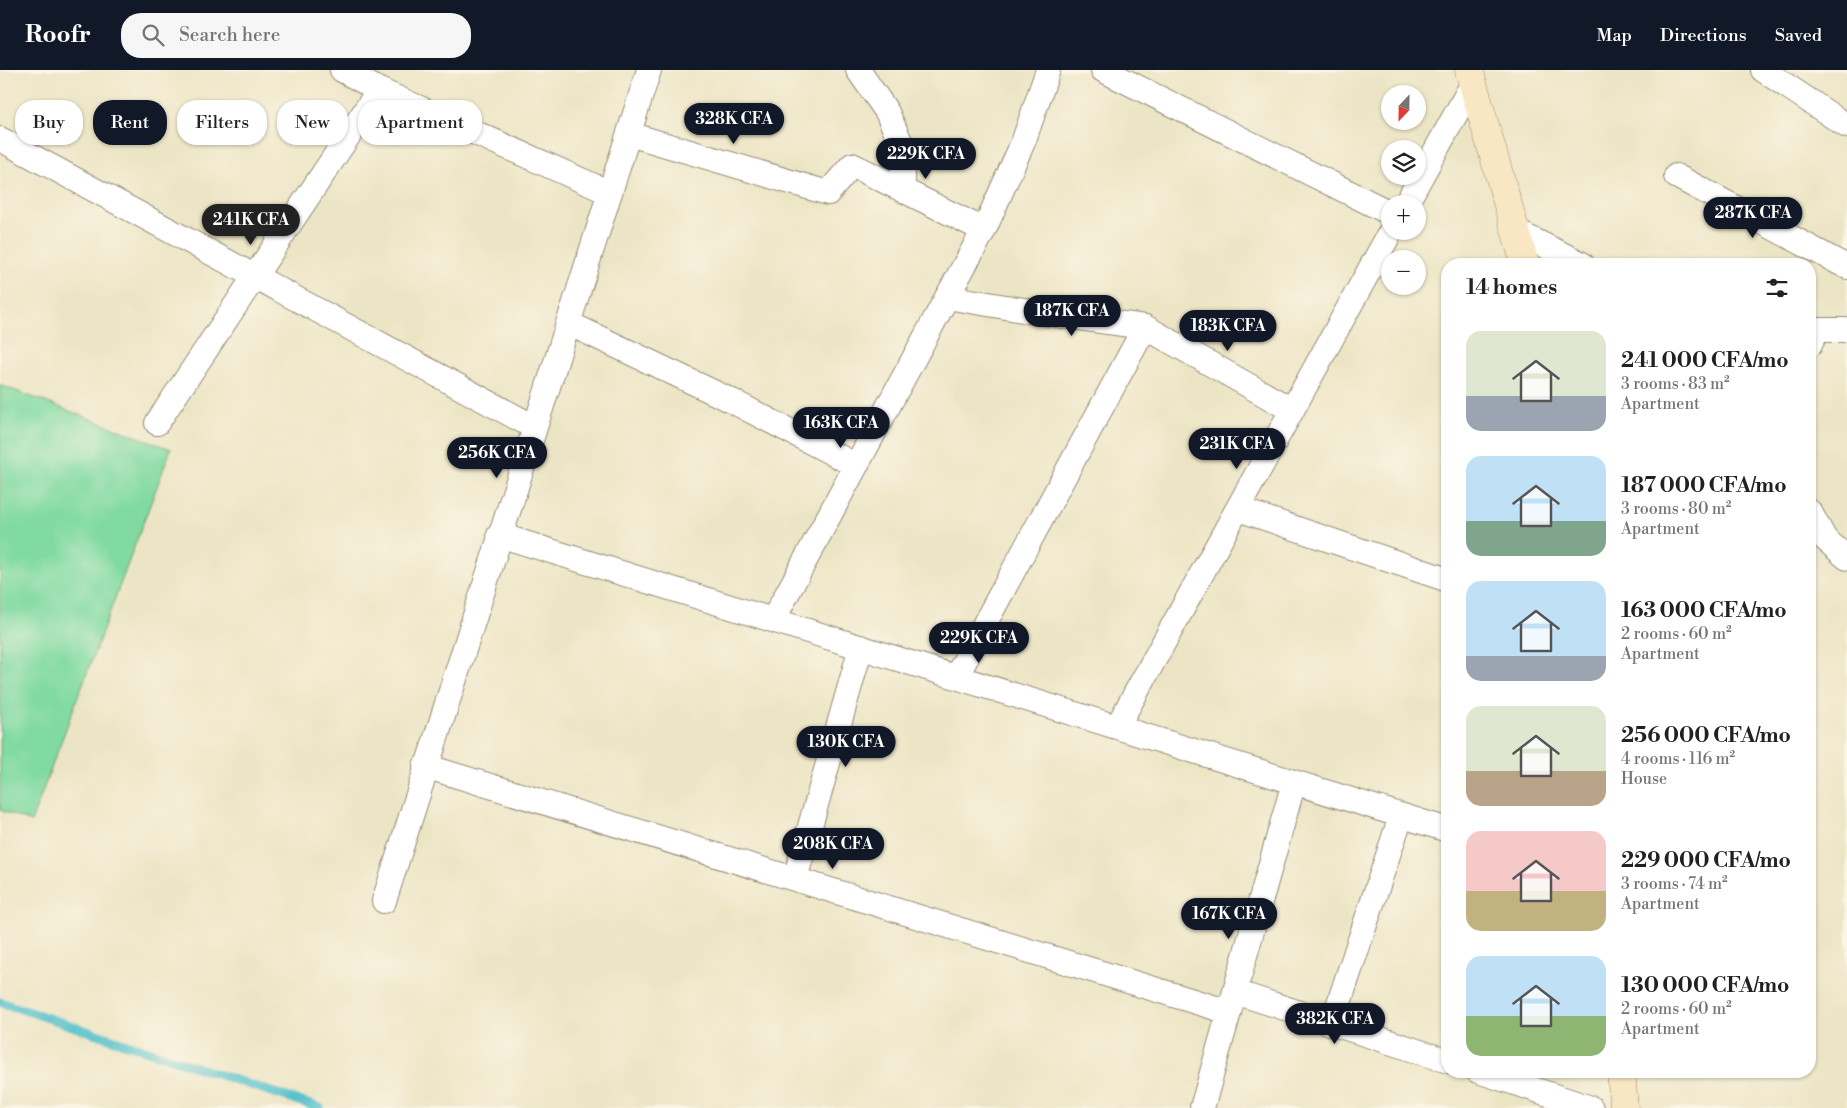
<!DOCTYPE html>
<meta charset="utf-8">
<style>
body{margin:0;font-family:"Libre Bodoni",serif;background:#f6f6f6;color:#202124;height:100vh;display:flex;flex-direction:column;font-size:19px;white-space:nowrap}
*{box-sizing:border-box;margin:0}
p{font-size:16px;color:#757577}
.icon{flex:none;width:28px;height:28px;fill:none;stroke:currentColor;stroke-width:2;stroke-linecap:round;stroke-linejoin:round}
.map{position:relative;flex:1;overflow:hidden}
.details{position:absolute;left:1441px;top:188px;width:375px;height:820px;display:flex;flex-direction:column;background:#fff;border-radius:20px;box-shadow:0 1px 4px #0004}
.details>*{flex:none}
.hud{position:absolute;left:15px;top:30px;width:475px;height:45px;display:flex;gap:10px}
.needle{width:32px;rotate:202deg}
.tools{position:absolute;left:1381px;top:15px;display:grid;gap:10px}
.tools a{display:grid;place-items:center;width:45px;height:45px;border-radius:50%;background:#fff;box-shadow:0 1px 4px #0004;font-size:25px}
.price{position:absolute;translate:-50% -42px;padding:0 11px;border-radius:18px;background:#111827;color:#fff;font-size:16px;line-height:32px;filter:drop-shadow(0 1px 2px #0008)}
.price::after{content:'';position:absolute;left:50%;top:30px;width:15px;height:11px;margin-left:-8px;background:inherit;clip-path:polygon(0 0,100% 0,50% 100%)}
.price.on{background:#222;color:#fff}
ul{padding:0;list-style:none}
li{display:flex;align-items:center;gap:15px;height:125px;padding:0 25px}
li span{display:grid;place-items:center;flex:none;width:140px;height:100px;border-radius:15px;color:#555}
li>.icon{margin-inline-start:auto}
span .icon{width:60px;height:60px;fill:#fffc;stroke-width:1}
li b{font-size:21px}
h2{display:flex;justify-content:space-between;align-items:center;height:60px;padding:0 25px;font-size:21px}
.pill{padding:0 18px;border-radius:20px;background:#fff;box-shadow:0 1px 4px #0004;font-size:18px;line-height:45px}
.pill.on{background:#111827;color:#fff}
header{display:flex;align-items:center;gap:30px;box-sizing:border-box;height:70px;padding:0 25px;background:#111827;color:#fff}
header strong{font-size:24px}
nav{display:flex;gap:28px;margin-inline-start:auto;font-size:18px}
.search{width:350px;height:45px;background:#f6f6f6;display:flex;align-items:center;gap:12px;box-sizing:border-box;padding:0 18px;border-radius:20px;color:#757577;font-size:19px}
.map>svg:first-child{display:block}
.pitch{fill:#80daa1;stroke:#5e8260}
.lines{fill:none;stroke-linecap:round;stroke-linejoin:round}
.stream{stroke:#53c0cb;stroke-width:9}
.street-casing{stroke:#948872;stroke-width:26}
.secondary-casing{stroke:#948872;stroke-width:29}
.street{stroke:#fff;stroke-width:24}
.secondary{stroke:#f9e7c3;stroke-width:28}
</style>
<header>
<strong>Roofr</strong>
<div class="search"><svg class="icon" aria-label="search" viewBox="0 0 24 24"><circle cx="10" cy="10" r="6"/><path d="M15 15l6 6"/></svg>Search here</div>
<nav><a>Map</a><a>Directions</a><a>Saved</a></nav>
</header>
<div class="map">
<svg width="1847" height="1038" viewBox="0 0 1847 1038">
<rect width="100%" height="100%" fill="#fcf5e5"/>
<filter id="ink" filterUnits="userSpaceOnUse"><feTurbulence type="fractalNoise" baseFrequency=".02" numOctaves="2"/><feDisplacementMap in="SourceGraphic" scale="10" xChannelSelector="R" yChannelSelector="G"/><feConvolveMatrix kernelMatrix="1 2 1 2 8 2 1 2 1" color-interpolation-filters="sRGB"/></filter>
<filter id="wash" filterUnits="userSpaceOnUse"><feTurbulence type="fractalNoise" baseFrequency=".0096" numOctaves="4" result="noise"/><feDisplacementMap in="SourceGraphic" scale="20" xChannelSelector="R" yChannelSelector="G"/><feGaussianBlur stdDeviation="1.12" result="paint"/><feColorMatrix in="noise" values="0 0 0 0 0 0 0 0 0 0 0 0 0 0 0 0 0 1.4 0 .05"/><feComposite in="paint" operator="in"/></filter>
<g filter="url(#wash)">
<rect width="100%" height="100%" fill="#ece5c5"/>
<path class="pitch" d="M0 315 171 379 31 752 0 740Z"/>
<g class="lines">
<path class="stream" d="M0 932 320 1038"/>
</g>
</g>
<g filter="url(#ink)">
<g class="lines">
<g class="street-casing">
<path id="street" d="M342 0 379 20 610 123
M858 0 887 42 903 78V120
M1103 0 1390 143
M1763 0 1847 56
M629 64 828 123 852 95 984 160
M0 69 534 357
M1676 106 1847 197
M1406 134 1473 13
M1517 162 1582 194
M568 253 732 331 855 395
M1145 257 1292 340
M1810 275 1817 260H1847
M157 353 379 20
M1238 439 1448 510
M1810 442 1825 469 1847 488
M499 465 1448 760
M773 550 947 227
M956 607 1145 257 1035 242 947 227 984 160 1024 70 1048 0
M1117 657 1391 161
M425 696 1229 942
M795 809 861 577
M384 831 649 0
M1235 922 1448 991
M1332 954 1401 746
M1478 1001 1591 1038
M1202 1038 1294 712"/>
</g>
<g class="secondary-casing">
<path id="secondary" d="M1469 0 1525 194
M1621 1001 1624 1038"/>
</g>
<use href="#street" class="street"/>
<use href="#secondary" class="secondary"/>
</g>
</g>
</svg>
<div class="tools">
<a><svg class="needle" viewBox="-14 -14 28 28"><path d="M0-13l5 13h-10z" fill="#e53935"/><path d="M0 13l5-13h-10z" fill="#757577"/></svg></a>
<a><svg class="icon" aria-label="layers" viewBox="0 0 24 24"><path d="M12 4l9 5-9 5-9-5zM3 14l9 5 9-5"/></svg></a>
<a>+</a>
<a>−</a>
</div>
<b class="price" style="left:734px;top:75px">328K CFA</b>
<b class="price" style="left:926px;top:110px">229K CFA</b>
<b class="price" style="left:1753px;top:169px">287K CFA</b>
<b class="price on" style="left:251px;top:176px">241K CFA</b>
<b class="price" style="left:1072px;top:267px">187K CFA</b>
<b class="price" style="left:1228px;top:282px">183K CFA</b>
<b class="price" style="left:841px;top:379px">163K CFA</b>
<b class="price" style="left:1237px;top:400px">231K CFA</b>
<b class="price" style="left:497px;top:409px">256K CFA</b>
<b class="price" style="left:979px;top:594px">229K CFA</b>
<b class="price" style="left:846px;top:698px">130K CFA</b>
<b class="price" style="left:833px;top:800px">208K CFA</b>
<b class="price" style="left:1229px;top:870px">167K CFA</b>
<b class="price" style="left:1335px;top:975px">382K CFA</b>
<div class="hud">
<a class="pill">Buy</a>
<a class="pill on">Rent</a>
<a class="pill">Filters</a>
<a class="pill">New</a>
<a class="pill">Apartment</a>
</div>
<section class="details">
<h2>14 homes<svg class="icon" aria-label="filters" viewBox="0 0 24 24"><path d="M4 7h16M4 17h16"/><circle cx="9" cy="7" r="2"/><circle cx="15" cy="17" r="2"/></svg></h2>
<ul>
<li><span style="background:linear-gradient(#dfe7d0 65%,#9aa5b1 0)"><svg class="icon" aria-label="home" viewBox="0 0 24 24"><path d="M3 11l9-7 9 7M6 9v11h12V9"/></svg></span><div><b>241 000 CFA/mo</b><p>3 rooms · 83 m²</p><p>Apartment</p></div></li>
<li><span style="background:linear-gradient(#bfe0f5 65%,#7fa58c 0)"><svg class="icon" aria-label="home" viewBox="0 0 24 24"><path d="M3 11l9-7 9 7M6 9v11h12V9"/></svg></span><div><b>187 000 CFA/mo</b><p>3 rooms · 80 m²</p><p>Apartment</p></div></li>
<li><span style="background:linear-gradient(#bfe0f5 75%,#9aa5b1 0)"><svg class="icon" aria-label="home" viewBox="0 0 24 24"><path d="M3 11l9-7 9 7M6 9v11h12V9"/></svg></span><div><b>163 000 CFA/mo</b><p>2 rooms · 60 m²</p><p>Apartment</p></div></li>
<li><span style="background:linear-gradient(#dfe7d0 65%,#b9a48a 0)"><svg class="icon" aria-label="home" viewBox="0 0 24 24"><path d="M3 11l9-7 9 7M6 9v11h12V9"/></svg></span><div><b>256 000 CFA/mo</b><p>4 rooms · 116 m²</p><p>House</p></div></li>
<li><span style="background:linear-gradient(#f6c9c9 60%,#c2b280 0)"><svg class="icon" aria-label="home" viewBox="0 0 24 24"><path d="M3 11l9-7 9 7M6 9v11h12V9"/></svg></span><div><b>229 000 CFA/mo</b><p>3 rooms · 74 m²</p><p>Apartment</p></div></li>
<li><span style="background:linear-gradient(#bfe0f5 60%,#8fb573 0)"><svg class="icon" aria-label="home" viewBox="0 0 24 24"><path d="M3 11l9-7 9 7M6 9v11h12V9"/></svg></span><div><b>130 000 CFA/mo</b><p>2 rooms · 60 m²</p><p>Apartment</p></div></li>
</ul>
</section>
</div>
